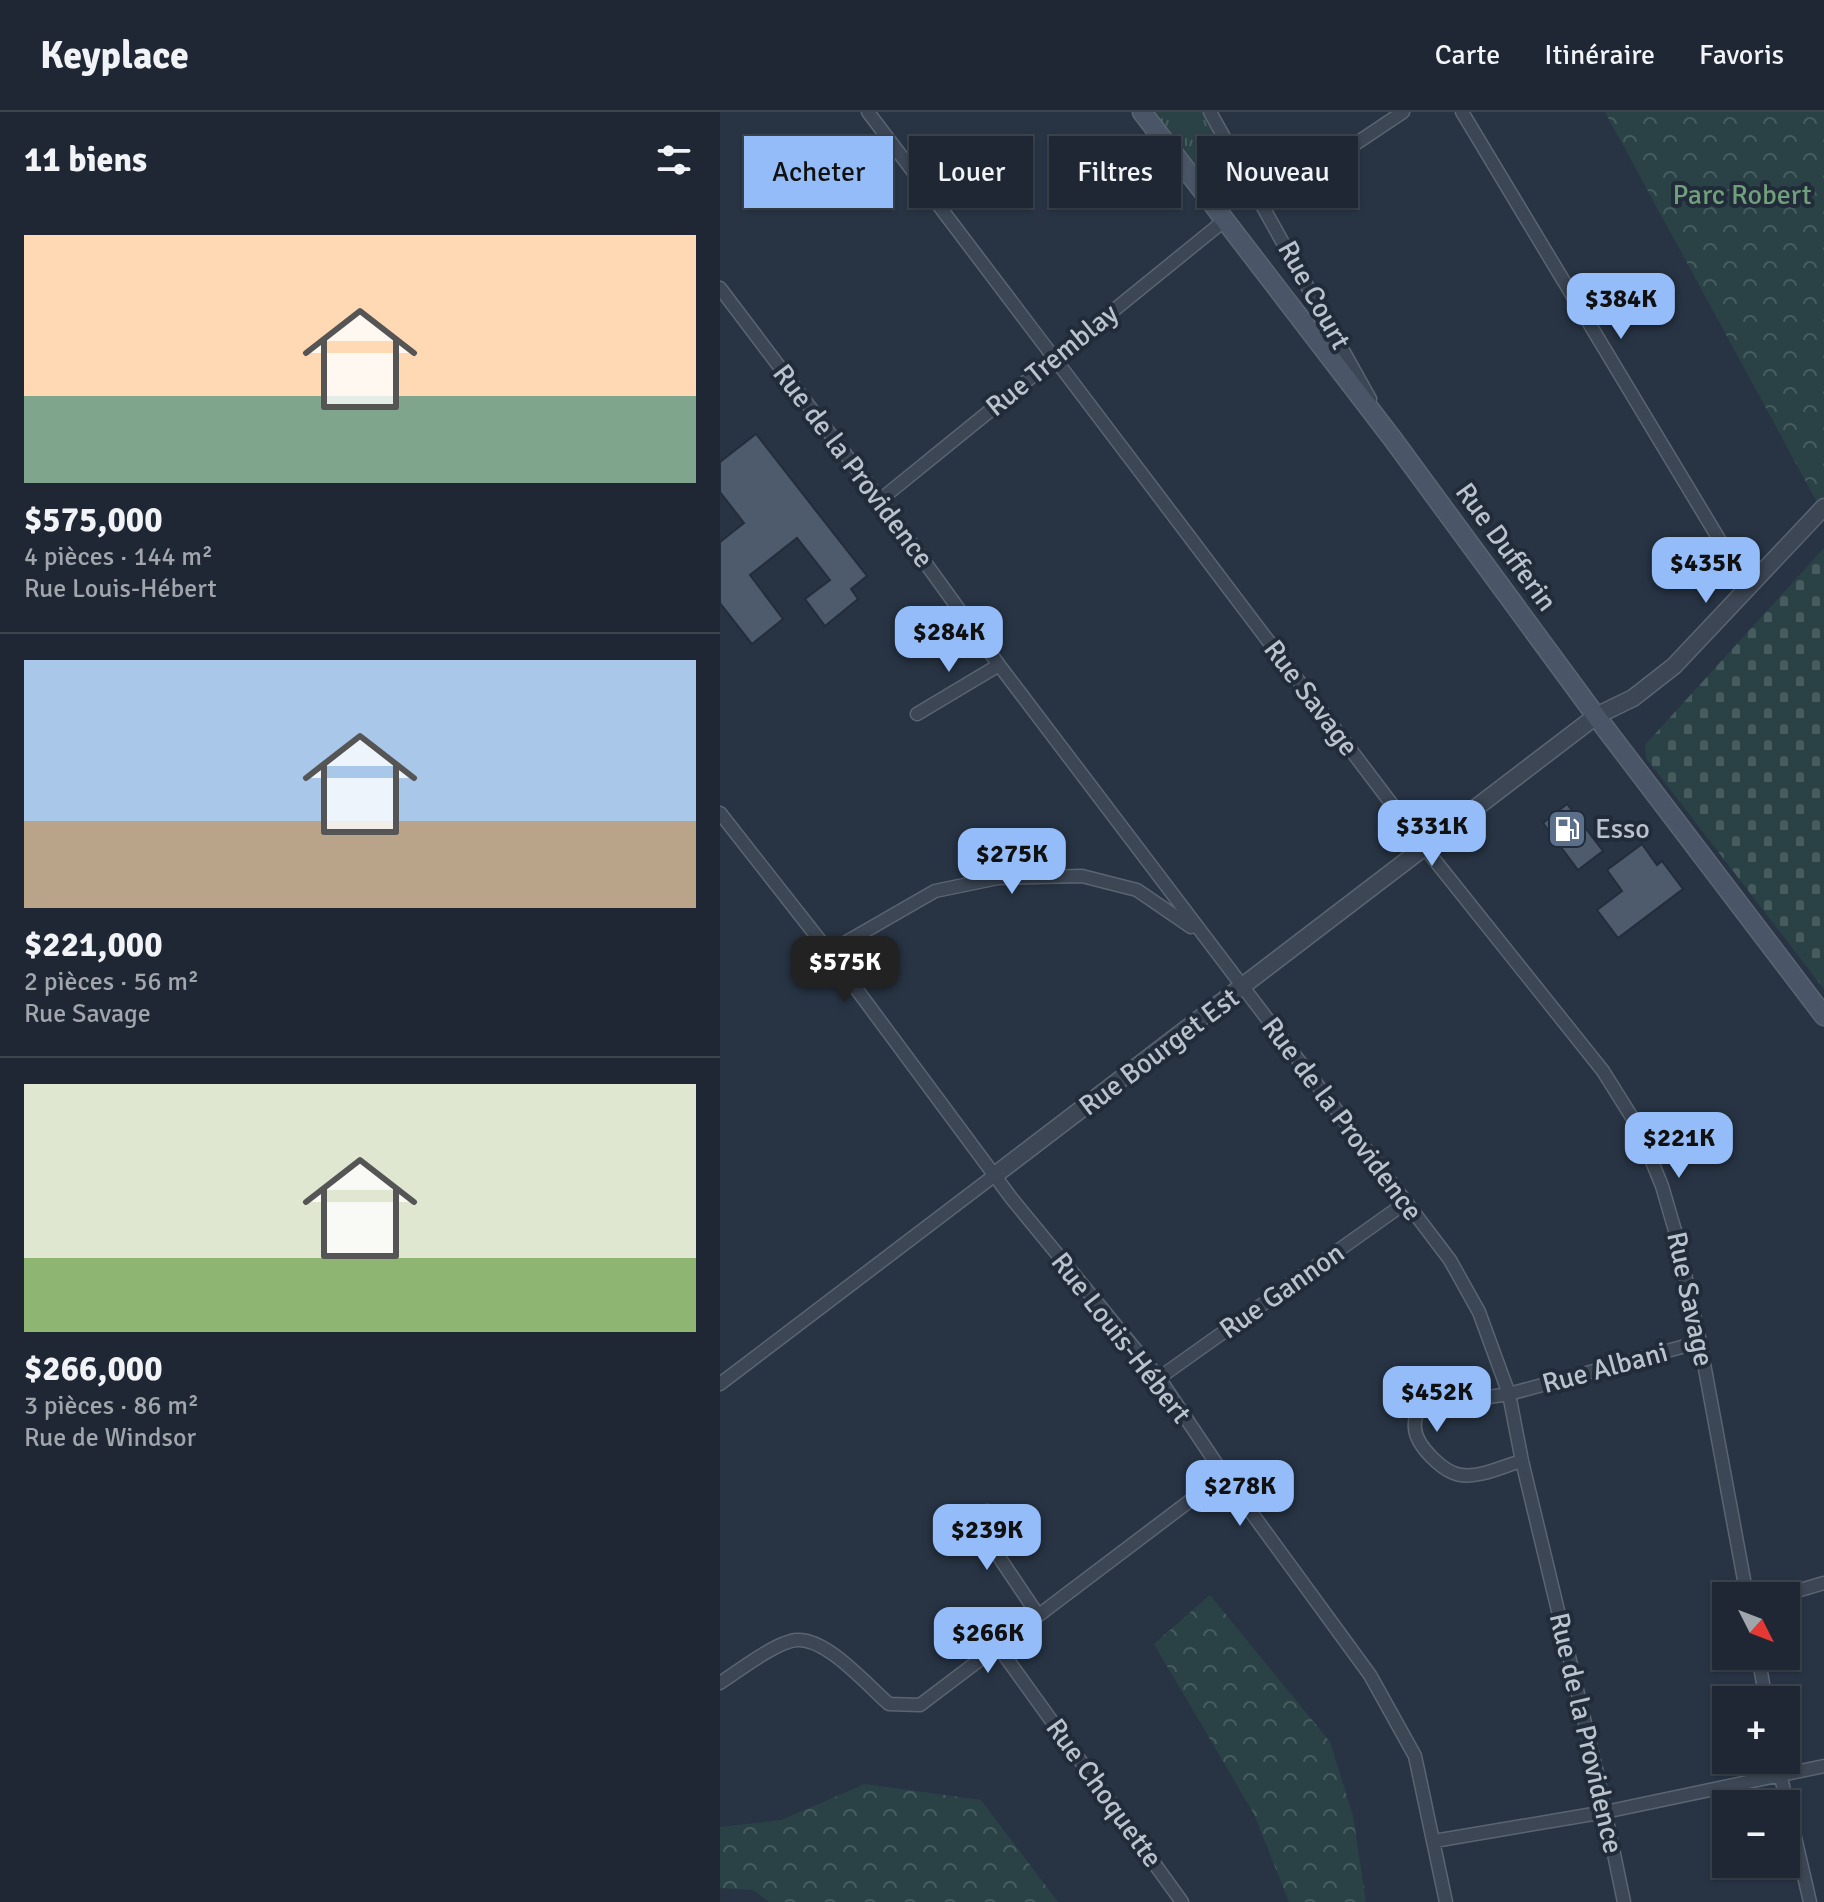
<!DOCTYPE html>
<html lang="fr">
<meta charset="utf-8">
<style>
body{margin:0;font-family:Signika,sans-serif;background:#262f3b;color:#f1f3f6;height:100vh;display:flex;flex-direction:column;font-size:30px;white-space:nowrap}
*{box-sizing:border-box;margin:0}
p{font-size:26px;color:#a1a5ac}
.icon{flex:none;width:44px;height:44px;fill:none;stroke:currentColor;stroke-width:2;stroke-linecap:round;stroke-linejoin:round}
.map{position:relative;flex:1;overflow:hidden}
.sheet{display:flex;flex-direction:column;background:#1e2733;width:720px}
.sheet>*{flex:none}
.guide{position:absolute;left:24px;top:24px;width:760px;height:72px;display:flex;gap:16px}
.needle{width:52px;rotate:132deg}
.buttons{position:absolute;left:992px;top:1470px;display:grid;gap:16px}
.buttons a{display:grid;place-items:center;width:88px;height:88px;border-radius:0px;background:#1e2733;box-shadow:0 2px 6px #0004,0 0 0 2px #3c444e;font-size:40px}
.price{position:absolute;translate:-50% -68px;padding:0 18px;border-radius:16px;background:#94bcf8;color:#111;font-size:26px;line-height:52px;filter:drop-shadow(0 2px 4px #0008)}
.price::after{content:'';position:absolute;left:50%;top:48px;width:24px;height:18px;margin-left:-12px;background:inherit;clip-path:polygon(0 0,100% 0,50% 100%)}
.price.current{background:#222;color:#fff}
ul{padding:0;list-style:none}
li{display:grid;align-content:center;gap:16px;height:424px;padding:0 24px}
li+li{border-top:2px solid #3c444e}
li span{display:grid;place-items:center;height:248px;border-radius:0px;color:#555}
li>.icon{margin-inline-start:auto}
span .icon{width:144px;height:144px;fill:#fffc;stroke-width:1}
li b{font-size:34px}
h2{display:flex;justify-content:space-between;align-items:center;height:96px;padding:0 24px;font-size:34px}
.tag{padding:0 28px;border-radius:0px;background:#1e2733;box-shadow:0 2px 6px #0004,0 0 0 2px #3c444e;font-size:28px;line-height:72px}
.tag.current{background:#94bcf8;color:#111}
header{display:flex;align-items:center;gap:48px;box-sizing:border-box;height:112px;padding:0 40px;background:#1e2733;border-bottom:2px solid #3c444e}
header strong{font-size:38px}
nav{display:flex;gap:44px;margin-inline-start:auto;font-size:28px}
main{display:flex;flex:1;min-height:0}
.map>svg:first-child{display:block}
.forest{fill:url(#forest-crowns)}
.cemetery{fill:url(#cemetery-stones)}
.park{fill:url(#park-tufts)}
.building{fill:#4e5b6d;stroke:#232d3b;stroke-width:2}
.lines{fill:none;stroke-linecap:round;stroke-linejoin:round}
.minor-casing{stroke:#5b6471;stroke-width:15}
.tertiary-casing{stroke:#5b6471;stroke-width:19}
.secondary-casing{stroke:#5b6471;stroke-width:21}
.minor{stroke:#3c4654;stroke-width:12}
.tertiary{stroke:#3c4654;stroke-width:16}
.secondary{stroke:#4a5567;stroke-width:18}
.labels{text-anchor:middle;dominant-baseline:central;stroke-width:8;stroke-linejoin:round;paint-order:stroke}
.park-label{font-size:28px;fill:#719e7b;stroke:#212b39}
.street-label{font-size:28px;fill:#bac2cd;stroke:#212b39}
.poi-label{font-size:28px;fill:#bac2cd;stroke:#212b39;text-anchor:start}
</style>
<header>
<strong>Keyplace</strong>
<nav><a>Carte</a><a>Itinéraire</a><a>Favoris</a></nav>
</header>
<main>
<section class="sheet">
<h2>11 biens<svg class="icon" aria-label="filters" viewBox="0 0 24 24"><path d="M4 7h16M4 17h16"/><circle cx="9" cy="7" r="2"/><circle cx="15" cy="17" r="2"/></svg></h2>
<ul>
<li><span style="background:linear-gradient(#ffd9b3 65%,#7fa58c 0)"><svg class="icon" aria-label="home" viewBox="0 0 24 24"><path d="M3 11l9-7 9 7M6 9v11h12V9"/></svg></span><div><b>$575,000</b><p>4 pièces · 144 m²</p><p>Rue Louis-Hébert</p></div></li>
<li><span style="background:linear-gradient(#a9c7e8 65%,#b9a48a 0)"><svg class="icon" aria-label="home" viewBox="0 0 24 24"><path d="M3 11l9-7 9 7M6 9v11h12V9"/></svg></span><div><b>$221,000</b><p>2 pièces · 56 m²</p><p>Rue Savage</p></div></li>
<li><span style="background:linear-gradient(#dfe7d0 70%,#8fb573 0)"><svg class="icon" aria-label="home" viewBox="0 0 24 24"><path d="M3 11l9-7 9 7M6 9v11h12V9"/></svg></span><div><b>$266,000</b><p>3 pièces · 86 m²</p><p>Rue de Windsor</p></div></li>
</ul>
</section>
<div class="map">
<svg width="1104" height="1790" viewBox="0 0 1104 1790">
<defs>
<pattern id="forest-crowns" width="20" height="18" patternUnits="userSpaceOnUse" patternTransform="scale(2)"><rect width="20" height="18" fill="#2a4245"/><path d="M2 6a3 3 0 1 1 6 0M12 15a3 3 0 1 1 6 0" fill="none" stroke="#475c5f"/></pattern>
<pattern id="cemetery-stones" width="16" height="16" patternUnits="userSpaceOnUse" patternTransform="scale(2)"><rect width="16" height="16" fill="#2a4245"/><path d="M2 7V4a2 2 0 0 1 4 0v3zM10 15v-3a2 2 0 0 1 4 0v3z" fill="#475c5f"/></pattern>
<pattern id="park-tufts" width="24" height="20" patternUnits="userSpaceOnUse" patternTransform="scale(2)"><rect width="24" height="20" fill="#2a4245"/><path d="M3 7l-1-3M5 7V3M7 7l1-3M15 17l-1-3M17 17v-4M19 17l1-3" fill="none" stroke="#475c5f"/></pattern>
</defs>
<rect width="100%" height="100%" fill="#283444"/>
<path class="forest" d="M885 0H1104V385L1098 392Z
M490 1483 610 1630 633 1704 646 1790H569L534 1702 434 1532Z
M145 1672 261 1688 338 1790H49L33 1778 0 1776V1715L61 1708Z"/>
<path class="cemetery" d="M1104 436V877L926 646 925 633Z"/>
<path class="park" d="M424 0H489L533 74 498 99Z"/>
<path class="building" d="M36 322 147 464 131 477 138 487 105 514 85 487 110 468 77 426 30 463 63 507 32 532 0 491V430L24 411 0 380V350Z
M847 692 883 739 858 758 823 711Z
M922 732 937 753 942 749 963 777 898 826 877 798 902 779 887 758Z"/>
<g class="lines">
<g class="minor-casing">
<path id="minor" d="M148 0 705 736 883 959 918 1015 942 1074 956 1122 980 1230 1027 1484
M490 0 650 287
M742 0 1029 477
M544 93 683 0
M0 176 160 388 279 553 730 1148 759 1200 789 1282 802 1349 878 1665 904 1790
M160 388 505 108
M197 602 279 553
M0 701 109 840 292 1087 439 1266 504 1363 650 1563 695 1644 726 1790
M109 840 215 779 278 766 362 764 417 778 471 815
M439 1266 685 1091
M0 1272 275 1063
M802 1349C783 1354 760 1366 741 1363 724 1361 696 1334 695 1316 694 1310 696 1304 698 1298L706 1294 789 1282 980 1230
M267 1399 269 1430 318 1503
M1060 1484 1104 1471
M277 1533 462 1790
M1038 1544 1046 1588
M0 1571C17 1560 57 1529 77 1528 107 1526 147 1573 169 1592L200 1593 504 1363
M1057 1648 1090 1790
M714 1729 885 1700 1104 1654"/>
</g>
<g class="tertiary-casing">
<path id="tertiary" d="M275 1063 876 604 913 586 954 554 1104 395"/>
</g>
<g class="secondary-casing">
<path id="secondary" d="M422 0 672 326 876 604 1104 904"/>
</g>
<use href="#minor" class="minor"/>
<use href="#tertiary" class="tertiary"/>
<use href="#secondary" class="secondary"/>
</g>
<defs>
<g id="fuel-square" transform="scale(2)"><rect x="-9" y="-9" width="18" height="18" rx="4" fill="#5c6f8a" stroke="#212b39"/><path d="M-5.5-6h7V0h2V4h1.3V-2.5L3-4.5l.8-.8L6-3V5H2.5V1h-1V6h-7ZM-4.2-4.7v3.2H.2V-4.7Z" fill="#fff"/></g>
</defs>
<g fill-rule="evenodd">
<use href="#fuel-square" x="847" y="717"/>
</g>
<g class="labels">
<g class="park-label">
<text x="1022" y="83">Parc Robert</text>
</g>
<g class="street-label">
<text transform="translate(594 183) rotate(61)">Rue Court</text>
<text transform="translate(332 248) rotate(-39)">Rue Tremblay</text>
<text transform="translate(133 354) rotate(53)">Rue de la Providence</text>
<text transform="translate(786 435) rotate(54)">Rue Dufferin</text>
<text transform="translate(591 586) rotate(53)">Rue Savage</text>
<text transform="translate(439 940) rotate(-37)">Rue Bourget Est</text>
<text transform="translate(622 1007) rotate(53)">Rue de la Providence</text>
<text transform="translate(562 1179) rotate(-35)">Rue Gannon</text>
<text transform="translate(970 1187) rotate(78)">Rue Savage</text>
<text transform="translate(401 1226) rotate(52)">Rue Louis-Hébert</text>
<text transform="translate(885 1256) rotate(-15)">Rue Albani</text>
<text transform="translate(866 1621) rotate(77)">Rue de la Providence</text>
<text transform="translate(384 1681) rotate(54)">Rue Choquette</text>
</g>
<g class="poi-label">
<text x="875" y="717">Esso</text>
</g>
</g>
</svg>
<div class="buttons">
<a><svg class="needle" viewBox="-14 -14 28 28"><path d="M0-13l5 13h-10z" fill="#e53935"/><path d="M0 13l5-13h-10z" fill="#a1a5ac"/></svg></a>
<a>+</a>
<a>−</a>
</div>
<b class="price" style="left:901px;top:229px">$384K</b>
<b class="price" style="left:986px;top:493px">$435K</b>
<b class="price" style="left:229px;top:562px">$284K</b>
<b class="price" style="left:712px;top:756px">$331K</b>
<b class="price" style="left:292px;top:784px">$275K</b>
<b class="price current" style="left:125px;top:892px">$575K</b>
<b class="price" style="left:959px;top:1068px">$221K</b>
<b class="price" style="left:717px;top:1322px">$452K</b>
<b class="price" style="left:520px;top:1416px">$278K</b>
<b class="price" style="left:267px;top:1460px">$239K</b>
<b class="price" style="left:268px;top:1563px">$266K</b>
<div class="guide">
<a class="tag current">Acheter</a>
<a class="tag">Louer</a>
<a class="tag">Filtres</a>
<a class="tag">Nouveau</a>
</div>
</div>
</main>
